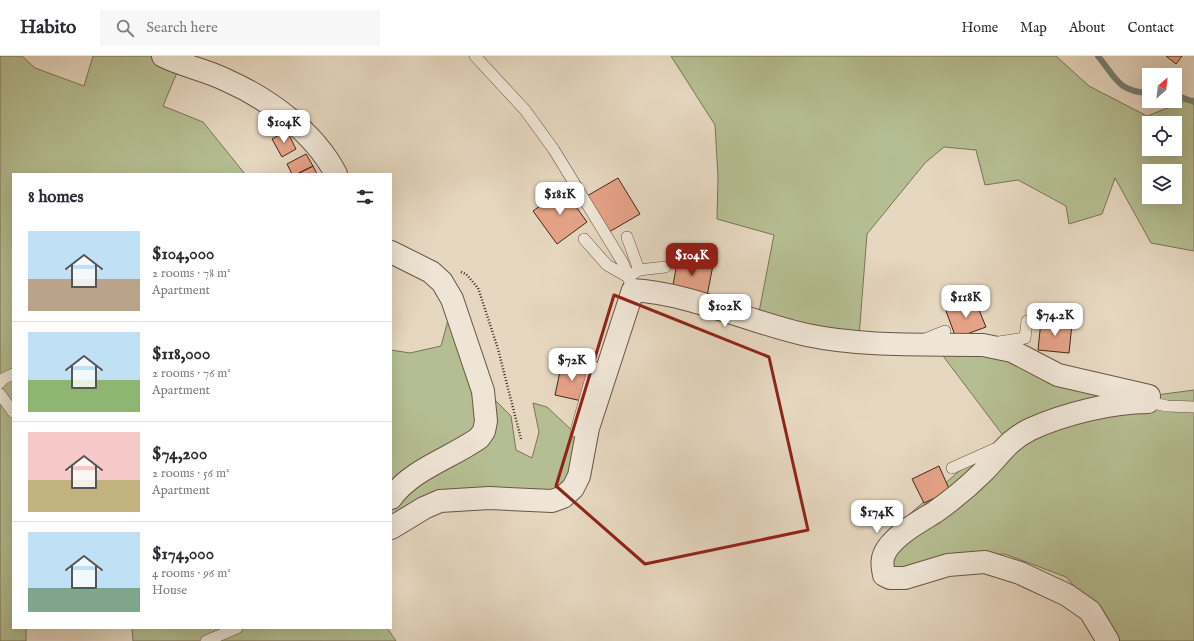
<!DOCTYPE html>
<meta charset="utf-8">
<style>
body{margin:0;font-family:"IM FELL English",serif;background:#f7f7f7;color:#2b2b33;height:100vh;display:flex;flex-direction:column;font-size:15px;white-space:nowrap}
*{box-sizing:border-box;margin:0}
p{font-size:13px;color:#7c7c81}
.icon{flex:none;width:22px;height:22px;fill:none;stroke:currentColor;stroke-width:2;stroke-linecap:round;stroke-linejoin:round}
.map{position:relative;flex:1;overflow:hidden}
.details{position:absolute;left:12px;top:117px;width:380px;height:456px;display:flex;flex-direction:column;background:#fff;border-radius:0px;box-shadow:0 4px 16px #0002}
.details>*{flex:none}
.needle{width:26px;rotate:28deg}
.tools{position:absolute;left:1142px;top:12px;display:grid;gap:8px}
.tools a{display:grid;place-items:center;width:40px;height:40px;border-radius:0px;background:#fff;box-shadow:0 4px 16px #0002;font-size:20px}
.price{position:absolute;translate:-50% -34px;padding:0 9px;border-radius:8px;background:#fff;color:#222;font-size:13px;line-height:26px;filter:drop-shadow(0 1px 2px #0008)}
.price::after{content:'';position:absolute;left:50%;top:24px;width:12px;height:9px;margin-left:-6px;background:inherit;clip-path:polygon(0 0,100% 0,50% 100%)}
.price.current{background:#8f2418;color:#fff}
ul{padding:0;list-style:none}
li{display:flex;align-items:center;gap:12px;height:100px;padding:0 16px}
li+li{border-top:1px solid #e1e1e2}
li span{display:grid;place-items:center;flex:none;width:112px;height:80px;border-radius:0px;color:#555}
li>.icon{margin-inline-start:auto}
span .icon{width:48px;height:48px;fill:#fffc;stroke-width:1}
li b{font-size:17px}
h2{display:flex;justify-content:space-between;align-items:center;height:48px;padding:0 16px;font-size:17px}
header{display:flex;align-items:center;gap:24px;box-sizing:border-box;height:56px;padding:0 20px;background:#fff;border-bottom:1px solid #e1e1e2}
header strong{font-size:19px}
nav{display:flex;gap:22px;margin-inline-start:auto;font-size:14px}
.search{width:280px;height:36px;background:#f7f7f7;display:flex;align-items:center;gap:10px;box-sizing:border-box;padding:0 14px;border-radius:0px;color:#7c7c81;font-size:15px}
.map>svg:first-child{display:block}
.green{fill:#b5be92;stroke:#7a7356;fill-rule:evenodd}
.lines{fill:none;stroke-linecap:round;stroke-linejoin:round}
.stream{stroke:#748075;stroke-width:6}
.building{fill:#e5a287;stroke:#40281b}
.service-casing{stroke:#6a5444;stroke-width:12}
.minor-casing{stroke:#6a5444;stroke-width:24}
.path{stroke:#40281b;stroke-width:2.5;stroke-dasharray:1 2;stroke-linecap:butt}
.service{stroke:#efe5d6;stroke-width:11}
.minor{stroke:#efe5d6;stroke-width:22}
.marked{fill:none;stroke:#8f2418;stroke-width:3;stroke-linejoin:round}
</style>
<header>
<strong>Habito</strong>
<div class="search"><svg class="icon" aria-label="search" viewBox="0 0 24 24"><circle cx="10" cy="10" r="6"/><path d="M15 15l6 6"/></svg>Search here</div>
<nav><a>Home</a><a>Map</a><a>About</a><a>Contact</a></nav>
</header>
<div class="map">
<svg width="1194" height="585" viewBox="0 0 1194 585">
<rect width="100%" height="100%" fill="#e6d7c0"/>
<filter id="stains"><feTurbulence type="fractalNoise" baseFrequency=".005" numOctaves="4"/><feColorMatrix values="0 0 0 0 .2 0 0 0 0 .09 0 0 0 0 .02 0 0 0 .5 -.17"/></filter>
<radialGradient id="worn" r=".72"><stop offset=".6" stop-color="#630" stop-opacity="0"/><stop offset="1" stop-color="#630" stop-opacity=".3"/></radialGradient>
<path class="green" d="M0 0H22L35 12 84 30 93 0H166L181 7 163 50 203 66 245 118H13V572H26V585H0Z
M671 0H1056L1089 30 1147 60 1194 42V195L1151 187 1115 122 1102 158 1069 168 1066 150 1018 124 985 129 976 94 944 91 925 107 867 178 859 281 759 256 774 179 717 163 718 121 715 69ZM1149 67H1175V93H1149ZM1149 115H1175V141H1149Z
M452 249 488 337 511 360 516 394 532 402 539 376 533 347 547 351 579 381 562 436 493 433 391 467V294L410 297 441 290Z
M931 284 1149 340 1194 334V585H1108L1091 549 1066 521 1005 498 953 501 902 516 881 507 889 476 964 411 1005 382Z
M132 572H387L396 585H133Z"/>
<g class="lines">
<path class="stream" d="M1098 0C1116 22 1117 35 1149 37
M1175 39 1194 46"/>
</g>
<path class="building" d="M1166 0H1182L1176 8Z
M287 75 296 93 282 101 272 83Z
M306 98 313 110 297 118H292L287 108Z
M313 110 317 118H297Z
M618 122 640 158 609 176 587 140Z
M563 133 587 166 557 188 533 155Z
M678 202 713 209 707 240 672 234Z
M975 244 986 271 956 282 946 255Z
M1041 265 1072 268 1069 297 1038 294Z
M562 306 588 312 582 345 555 339Z
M939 410 950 435 924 447 912 423Z"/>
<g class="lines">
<g class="service-casing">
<path id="service" d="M475 0 525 54 554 94 623 207 633 234
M584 183 607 209 628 221 639 214 627 181
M639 214 665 211
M925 283 945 275
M999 286 1025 282 1027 265
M0 327 3 323 13 318
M0 338 13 356
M1148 346 1167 350 1194 351
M587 380 576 375 594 311
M952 412 999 391
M206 585 237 572"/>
</g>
<g class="minor-casing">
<path id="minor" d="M163 0C183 10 206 14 226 24 269 43 314 76 336 118
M391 196 431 216 442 226 452 243 483 335 486 365 484 375 479 382C451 402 412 413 391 442
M391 472 424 452 440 445 489 442 552 445 563 441 573 432 579 420 588 372 633 234C693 238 748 266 807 279 864 291 924 288 983 289L1012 295 1058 319 1149 340 1148 346C1112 346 1064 358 1031 373 1008 384 1000 399 984 415 969 430 952 444 935 456 919 466 898 477 887 493 881 502 882 509 884 519L890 522H905L948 509 985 506 1020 517 1067 539 1090 555 1108 585"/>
</g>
<path class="path" d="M461 216 466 218 478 232 484 250 498 293 521 383"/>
<use href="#service" class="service"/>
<use href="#minor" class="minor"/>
</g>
<path class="marked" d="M614 239 769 301 808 474 645 508 556 430Z"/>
<rect width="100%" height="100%" filter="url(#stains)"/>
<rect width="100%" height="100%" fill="url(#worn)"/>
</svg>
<div class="tools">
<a><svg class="needle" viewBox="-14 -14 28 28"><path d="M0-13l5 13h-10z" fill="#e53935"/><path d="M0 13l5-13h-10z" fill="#7c7c81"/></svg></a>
<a><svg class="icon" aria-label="locate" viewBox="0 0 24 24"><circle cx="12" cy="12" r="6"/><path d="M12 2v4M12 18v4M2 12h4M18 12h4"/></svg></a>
<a><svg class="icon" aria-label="layers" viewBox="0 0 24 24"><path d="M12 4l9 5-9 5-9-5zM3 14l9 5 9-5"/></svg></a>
</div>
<b class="price" style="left:284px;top:88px">$104K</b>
<b class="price" style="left:560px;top:160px">$181K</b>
<b class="price current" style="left:692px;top:221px">$104K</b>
<b class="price" style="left:966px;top:263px">$118K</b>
<b class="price" style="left:725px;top:272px">$102K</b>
<b class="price" style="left:1055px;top:281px">$74.2K</b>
<b class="price" style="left:572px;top:326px">$72K</b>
<b class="price" style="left:877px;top:478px">$174K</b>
<section class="details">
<h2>8 homes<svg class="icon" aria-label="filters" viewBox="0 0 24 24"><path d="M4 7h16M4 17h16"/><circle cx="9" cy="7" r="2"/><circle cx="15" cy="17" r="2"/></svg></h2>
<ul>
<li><span style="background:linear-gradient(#bfe0f5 60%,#b9a48a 0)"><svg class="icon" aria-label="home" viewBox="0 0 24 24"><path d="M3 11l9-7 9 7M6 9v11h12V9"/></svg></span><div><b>$104,000</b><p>2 rooms · 78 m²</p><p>Apartment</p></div></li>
<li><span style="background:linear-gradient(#bfe0f5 60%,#8fb573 0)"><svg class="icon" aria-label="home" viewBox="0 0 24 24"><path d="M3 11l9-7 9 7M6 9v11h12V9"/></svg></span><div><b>$118,000</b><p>2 rooms · 76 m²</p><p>Apartment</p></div></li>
<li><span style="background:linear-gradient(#f6c9c9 60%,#c2b280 0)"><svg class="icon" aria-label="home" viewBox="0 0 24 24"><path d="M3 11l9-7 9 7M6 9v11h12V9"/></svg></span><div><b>$74,200</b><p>2 rooms · 56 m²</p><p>Apartment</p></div></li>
<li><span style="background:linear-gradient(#bfe0f5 70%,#7fa58c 0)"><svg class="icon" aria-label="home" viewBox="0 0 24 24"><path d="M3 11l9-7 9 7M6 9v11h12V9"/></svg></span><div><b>$174,000</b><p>4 rooms · 96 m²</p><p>House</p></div></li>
</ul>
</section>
</div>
